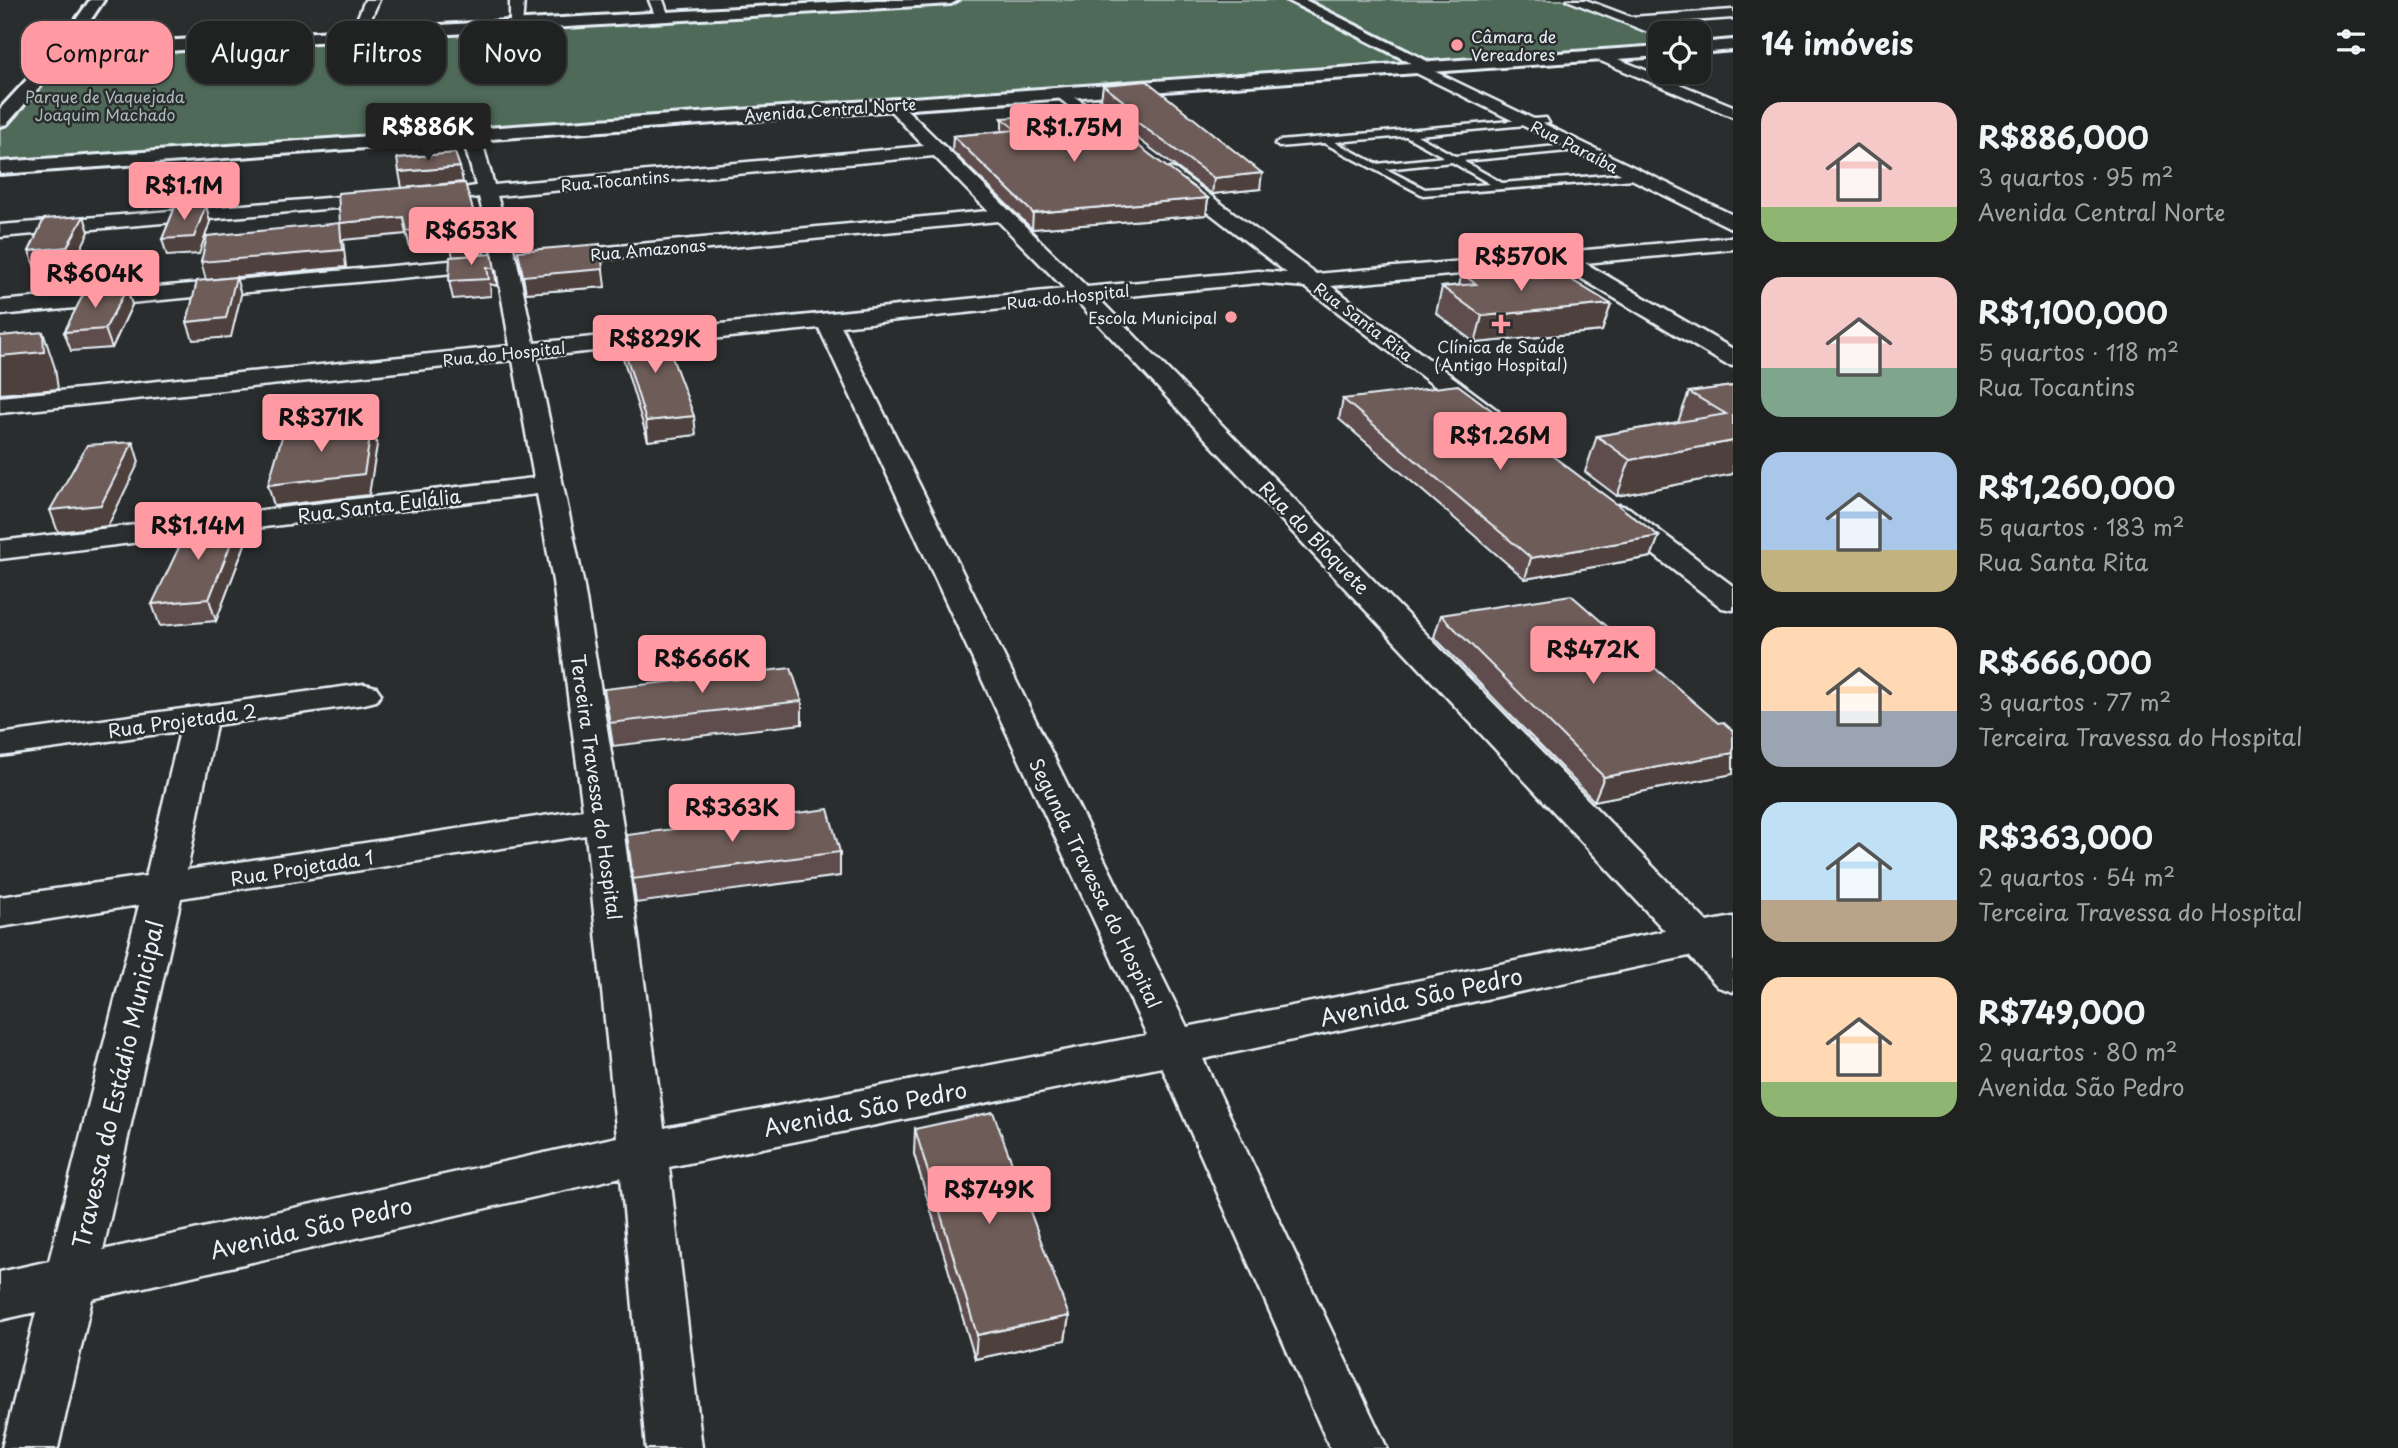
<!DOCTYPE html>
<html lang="pt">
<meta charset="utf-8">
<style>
body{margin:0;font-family:"Playpen Sans",sans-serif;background:#282a2a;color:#f1f3f6;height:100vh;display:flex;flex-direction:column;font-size:26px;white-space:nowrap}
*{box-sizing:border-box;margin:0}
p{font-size:23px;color:#a2a4a5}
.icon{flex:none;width:38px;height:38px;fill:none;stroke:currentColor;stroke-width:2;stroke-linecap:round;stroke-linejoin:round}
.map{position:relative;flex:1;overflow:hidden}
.panel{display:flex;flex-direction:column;background:#202222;width:665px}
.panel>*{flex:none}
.top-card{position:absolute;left:21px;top:21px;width:665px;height:63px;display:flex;gap:14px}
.buttons{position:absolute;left:1648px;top:21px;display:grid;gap:14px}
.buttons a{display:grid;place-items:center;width:63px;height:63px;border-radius:14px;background:#202222;box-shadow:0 2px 5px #0004,0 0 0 2px #3d3f40;font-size:35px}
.price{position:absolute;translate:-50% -60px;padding:0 16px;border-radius:7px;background:#ff9aa2;color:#111;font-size:23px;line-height:46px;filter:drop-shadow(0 2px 4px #0008)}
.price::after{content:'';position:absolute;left:50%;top:42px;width:21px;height:16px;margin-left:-10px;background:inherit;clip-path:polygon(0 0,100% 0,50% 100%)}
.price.current{background:#222;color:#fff}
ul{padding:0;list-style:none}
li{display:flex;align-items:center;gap:21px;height:175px;padding:0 28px}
li span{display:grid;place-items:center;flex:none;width:196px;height:140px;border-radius:21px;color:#555}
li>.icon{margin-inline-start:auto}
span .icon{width:84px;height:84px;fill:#fffc;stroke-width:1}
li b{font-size:30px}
h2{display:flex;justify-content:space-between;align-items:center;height:84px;padding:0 28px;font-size:30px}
.chip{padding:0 24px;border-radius:21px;background:#202222;box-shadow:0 2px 5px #0004,0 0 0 2px #3d3f40;font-size:24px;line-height:63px}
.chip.current{background:#ff9aa2;color:#111}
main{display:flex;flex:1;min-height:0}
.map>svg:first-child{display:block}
.green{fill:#4f6a59;stroke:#9caea8;stroke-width:2}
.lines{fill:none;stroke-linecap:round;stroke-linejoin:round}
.service-casing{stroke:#e8f1f8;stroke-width:5}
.minor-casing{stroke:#e8f1f8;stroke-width:5}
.tertiary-casing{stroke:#e8f1f8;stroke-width:6}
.secondary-casing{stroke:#e8f1f8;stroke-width:6}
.service{fill:#2a2d2e;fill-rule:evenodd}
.minor{fill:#2a2d2e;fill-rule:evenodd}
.tertiary{fill:#2a2d2e;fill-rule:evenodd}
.secondary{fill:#2a2d2e;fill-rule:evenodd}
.wall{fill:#5f4e4d;stroke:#e8f1f8;stroke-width:2}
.shaded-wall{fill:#4d403e;stroke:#e8f1f8;stroke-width:2}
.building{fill:#6e5b59;stroke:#e8f1f8;stroke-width:2}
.poi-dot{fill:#ff9aa2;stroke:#2a2d2e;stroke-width:2.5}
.labels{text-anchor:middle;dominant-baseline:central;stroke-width:5;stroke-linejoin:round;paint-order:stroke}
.far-poi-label{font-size:16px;fill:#e8f1f8;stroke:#2a2d2e;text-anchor:start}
.far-park-label{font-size:16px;fill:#abbbb8;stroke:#2a2d2e}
.far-street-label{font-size:16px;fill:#e8f1f8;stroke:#2a2d2e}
.street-label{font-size:19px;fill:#e8f1f8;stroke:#2a2d2e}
.near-street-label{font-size:23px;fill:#e8f1f8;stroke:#2a2d2e}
</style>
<main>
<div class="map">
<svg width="1733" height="1448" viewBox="0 0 1733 1448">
<rect width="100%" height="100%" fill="#2a2d2e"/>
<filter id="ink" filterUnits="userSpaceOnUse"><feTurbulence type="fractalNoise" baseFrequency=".0143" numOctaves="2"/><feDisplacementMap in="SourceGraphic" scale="14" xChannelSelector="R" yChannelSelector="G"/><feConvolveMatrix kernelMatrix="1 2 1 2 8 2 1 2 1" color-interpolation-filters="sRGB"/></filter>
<g filter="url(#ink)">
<path class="green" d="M935 0H1575L1664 33H1661V50L0 168V120L61 52Z"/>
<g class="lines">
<g class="service-casing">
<path id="service" d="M1546 118 1549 123 1417 135 1455 156 1578 144 1582 147 1578 150 1463 161 1502 183 1635 173 1640 176 1635 179 1423 195 1324 143 1279 147 1275 144 1279 141ZM1406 136 1444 157 1377 164 1335 142ZM1452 162 1490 184 1425 189 1386 169Z"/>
</g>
<g class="minor-casing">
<path id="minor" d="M365 0H379L363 37H353L351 34Z
M510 0H524L522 27 517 28 510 24Z
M649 0H663L669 17 667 20H657Z
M1567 0H1586L1631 17 1733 10V18L1650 24 1660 30 1653 34Z
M1601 52 1733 106V117L1596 59 1594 56Z
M1417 63 1733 215V229L1412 71 1409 68Z
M1062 88 1131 136 1134 140 1131 144H1119L1056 96 1054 93Z
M892 99 898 101 1087 287 1258 271 1287 273 1164 178 1161 174 1170 168 1176 170 1316 274 1733 237V249L1585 263 1733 349V366L1725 364 1559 265 1331 286 1497 410 1501 415 1497 420 1488 423 1479 420 1305 287 1258 283 1099 299 1707 922 1733 917V992L1718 987 1689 956 1203 1059 1387 1448H1330L1162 1067 669 1167 702 1448H646L621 1177 92 1299 58 1448H2L36 1312 0 1320V1272L49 1261 139 905 0 927V897L146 876 180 731 0 756V734L364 684 376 687 381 694 376 701 364 704 216 725 187 870 583 810 553 581 537 494 0 559V541L534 478 513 360 0 413V397L510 346 497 269 0 315V301L494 257 479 197 464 199 455 193 457 189 476 186 462 135 465 131H477L480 135 494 185 924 146 884 104ZM934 156 988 211 554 252 547 254 544 258 547 262 554 264 998 221 1065 289 534 343 517 262 497 196ZM1077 301 1665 931 1187 1027 841 326ZM819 328 1147 1035 664 1128 622 820 583 581 536 357ZM586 835 617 1137 103 1250 181 898Z
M387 193 397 199 394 203 0 237V225Z
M1619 505 1629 508 1733 586V610L1722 608 1609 520 1605 514 1609 508Z"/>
</g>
<g class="tertiary-casing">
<path id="tertiary" d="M90 0H104L73 46 876 0H958L951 4 66 57 7 124 0 126V109L55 49Z
M1287 0H1305L1439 67 1431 72 0 174V162L1411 63Z"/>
</g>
<g class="secondary-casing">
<path id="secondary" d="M1733 40V50L1699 53V43Z
M1661 46V56L1431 72 1423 67 1431 62Z"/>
</g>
<use href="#service" class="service"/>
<use href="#minor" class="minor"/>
<use href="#tertiary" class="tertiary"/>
<use href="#secondary" class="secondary"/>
</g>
<path class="wall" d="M1103 85 1260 189 1212 194 1118 124 1119 113 1101 99Z
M1002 118 1208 198 1206 215 1032 229 952 151 953 136 1002 131Z
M518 251 605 287 526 293Z
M492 254 497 286 490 284 491 296 453 299 449 281Z
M1462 274 1534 278 1611 304 1602 331 1475 343 1436 313 1442 287 1459 285Z
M127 288 132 305 112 348 71 351 64 332Z
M619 332 696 435 648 441 621 351Z
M1733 386V474L1617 496 1585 472 1597 436 1678 422 1689 392Z
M1343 399 1659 536 1651 557 1525 579 1339 419Z
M241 518 247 539 216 621 160 626 152 604Z
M1441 615 1718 723 1733 731V774L1594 801 1434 637Z
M604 689 802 701V724L613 746Z
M627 835 840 852V876L636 903Z
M915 1129 1069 1316 1065 1340 975 1359 914 1154Z"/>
<path class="shaded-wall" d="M460 167 463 182 402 188 399 172Z
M1262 173 1260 189 1212 194 1214 178Z
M1208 198 1206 215 1032 229 1033 213Z
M206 205 210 222 199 254 167 256 162 239Z
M84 216 89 232 73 265 35 268 29 251Z
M403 217 406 234 343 240 346 267 206 280 201 262 340 223Z
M450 226 481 237 484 254 453 257 450 243 410 248 406 231Z
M600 244 605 287 526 293 523 276Z
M236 277 241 295 231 337 193 340 187 322Z
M127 288 132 305 112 348 105 329Z
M1611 304 1602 331 1475 343 1482 316Z
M43 332 55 368 58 389 0 394V356Z
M694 416 696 435 648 441 646 421Z
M372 425 377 445 369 495 274 506 268 485Z
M1733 441V474L1617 496 1630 460Z
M133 442 139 462 108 526 58 532 50 510Z
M241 518 247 539 216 621 209 599Z
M1659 536 1651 557 1525 579 1531 558Z
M1733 753V774L1594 801 1604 777Z
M1069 1316 1065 1340 975 1359 977 1335Z"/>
<path class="building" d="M1147 81 1262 173 1214 178 1119 109 1132 108 1103 85Z
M1092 111 1208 198 1033 213 953 136 1016 130 1002 118Z
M455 153 460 167 399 172 397 158Z
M465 183 481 237 450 240V226L406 231 403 217 340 223 338 193Z
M206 205 194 237 162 239 175 207Z
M84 216 67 247 29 251 44 219Z
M340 223 342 250 201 262 207 236Z
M600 244 603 269 523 276 518 251Z
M492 254 495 269 487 267 489 279 449 281 450 257Z
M1517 268 1534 278 1565 276 1611 304 1482 316 1442 287 1476 284 1462 274Z
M236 277 226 318 187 322 197 281Z
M127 288 105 329 64 332 85 291Z
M661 328 694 416 646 421 619 332Z
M43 332 44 352 0 356V336Z
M1458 385 1659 536 1531 558 1343 399Z
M1733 386V441L1630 460 1597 436 1726 414 1689 392Z
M372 425 364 474 268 485 284 430Z
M133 442 101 505 50 510 87 445Z
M241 518 209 599 152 604 191 522Z
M1571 595 1718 723 1723 722 1733 731V753L1604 777 1441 615Z
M791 668 802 701 610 723 604 689Z
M828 809 840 852 633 879 627 835Z
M993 1112 1069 1316 977 1335 915 1129Z"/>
</g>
<g class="poi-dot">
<circle cx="1457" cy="45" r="7"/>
<circle cx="1231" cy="317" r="7"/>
<path d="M1497.5 313.5h7v7h7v7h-7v7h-7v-7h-7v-7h7z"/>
</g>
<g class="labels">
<g class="far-poi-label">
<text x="1471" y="36">Câmara de<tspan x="1471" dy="18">Vereadores</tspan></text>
<text x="1217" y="317" text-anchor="end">Escola Municipal</text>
<text x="1501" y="346" text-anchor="middle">Clínica de Saúde<tspan x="1501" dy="18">(Antigo Hospital)</tspan></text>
</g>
<g class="far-park-label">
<text x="105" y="96">Parque de Vaquejada<tspan x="105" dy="18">Joaquim Machado</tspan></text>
</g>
<g class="far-street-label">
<text transform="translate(830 109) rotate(-4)">Avenida Central Norte</text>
<text transform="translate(1575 146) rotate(27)">Rua Paraíba</text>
<text transform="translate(615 180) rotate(-5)">Rua Tocantins</text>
<text transform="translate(648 249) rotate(-5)">Rua Amazonas</text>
<text transform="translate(1068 296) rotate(-6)">Rua do Hospital</text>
<text transform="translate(1364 321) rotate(37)">Rua Santa Rita</text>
<text transform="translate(504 353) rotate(-6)">Rua do Hospital</text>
</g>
<g class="street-label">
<text transform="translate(379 505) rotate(-7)">Rua Santa Eulália</text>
<text transform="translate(1315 537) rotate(46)">Rua do Bloquete</text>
<text transform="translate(182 720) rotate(-8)">Rua Projetada 2</text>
<text transform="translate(597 787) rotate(82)">Terceira Travessa do Hospital</text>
<text transform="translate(302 867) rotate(-9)">Rua Projetada 1</text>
<text transform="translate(1096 883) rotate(64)">Segunda Travessa do Hospital</text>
</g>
<g class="near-street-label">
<text transform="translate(1421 996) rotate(-12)">Avenida São Pedro</text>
<text transform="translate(117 1084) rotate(-77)">Travessa do Estádio Municipal</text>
<text transform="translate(865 1108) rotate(-11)">Avenida São Pedro</text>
<text transform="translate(311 1227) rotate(-13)">Avenida São Pedro</text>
</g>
</g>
</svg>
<div class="buttons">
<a><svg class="icon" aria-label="locate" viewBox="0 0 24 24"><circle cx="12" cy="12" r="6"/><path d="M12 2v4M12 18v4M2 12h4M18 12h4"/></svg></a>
</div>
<b class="price current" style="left:428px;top:163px">R$886K</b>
<b class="price" style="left:1074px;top:164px">R$1.75M</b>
<b class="price" style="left:184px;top:222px">R$1.1M</b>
<b class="price" style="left:471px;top:267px">R$653K</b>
<b class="price" style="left:1521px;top:293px">R$570K</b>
<b class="price" style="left:95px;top:310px">R$604K</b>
<b class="price" style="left:655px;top:375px">R$829K</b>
<b class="price" style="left:321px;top:454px">R$371K</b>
<b class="price" style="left:1500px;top:472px">R$1.26M</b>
<b class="price" style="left:198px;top:562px">R$1.14M</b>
<b class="price" style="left:1593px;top:686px">R$472K</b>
<b class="price" style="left:702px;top:695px">R$666K</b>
<b class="price" style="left:732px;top:844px">R$363K</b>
<b class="price" style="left:989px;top:1226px">R$749K</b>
<div class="top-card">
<a class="chip current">Comprar</a>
<a class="chip">Alugar</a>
<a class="chip">Filtros</a>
<a class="chip">Novo</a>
</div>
</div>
<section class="panel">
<h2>14 imóveis<svg class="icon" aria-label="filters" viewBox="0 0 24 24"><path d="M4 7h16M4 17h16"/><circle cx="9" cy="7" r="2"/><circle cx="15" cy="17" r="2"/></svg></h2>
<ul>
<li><span style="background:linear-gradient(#f6c9c9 75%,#8fb573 0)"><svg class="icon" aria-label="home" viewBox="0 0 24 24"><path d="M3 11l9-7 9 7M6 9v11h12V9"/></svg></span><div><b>R$886,000</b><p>3 quartos · 95 m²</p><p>Avenida Central Norte</p></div></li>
<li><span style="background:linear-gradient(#f6c9c9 65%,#7fa58c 0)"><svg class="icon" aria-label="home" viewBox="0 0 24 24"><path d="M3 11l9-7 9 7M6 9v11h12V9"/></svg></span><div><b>R$1,100,000</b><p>5 quartos · 118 m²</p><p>Rua Tocantins</p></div></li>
<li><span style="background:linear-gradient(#a9c7e8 70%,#c2b280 0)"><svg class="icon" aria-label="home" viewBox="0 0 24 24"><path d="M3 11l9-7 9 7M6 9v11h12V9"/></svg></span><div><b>R$1,260,000</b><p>5 quartos · 183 m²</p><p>Rua Santa Rita</p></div></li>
<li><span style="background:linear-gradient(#ffd9b3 60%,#9aa5b1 0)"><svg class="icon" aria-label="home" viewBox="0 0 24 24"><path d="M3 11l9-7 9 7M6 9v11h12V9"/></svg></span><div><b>R$666,000</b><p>3 quartos · 77 m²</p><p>Terceira Travessa do Hospital</p></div></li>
<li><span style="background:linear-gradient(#bfe0f5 70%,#b9a48a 0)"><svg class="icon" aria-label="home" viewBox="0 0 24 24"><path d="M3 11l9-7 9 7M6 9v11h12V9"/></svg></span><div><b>R$363,000</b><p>2 quartos · 54 m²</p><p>Terceira Travessa do Hospital</p></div></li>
<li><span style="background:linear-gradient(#ffd9b3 75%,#8fb573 0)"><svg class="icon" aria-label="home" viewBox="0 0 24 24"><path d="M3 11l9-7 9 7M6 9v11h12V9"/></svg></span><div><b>R$749,000</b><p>2 quartos · 80 m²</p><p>Avenida São Pedro</p></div></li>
</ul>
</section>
</main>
